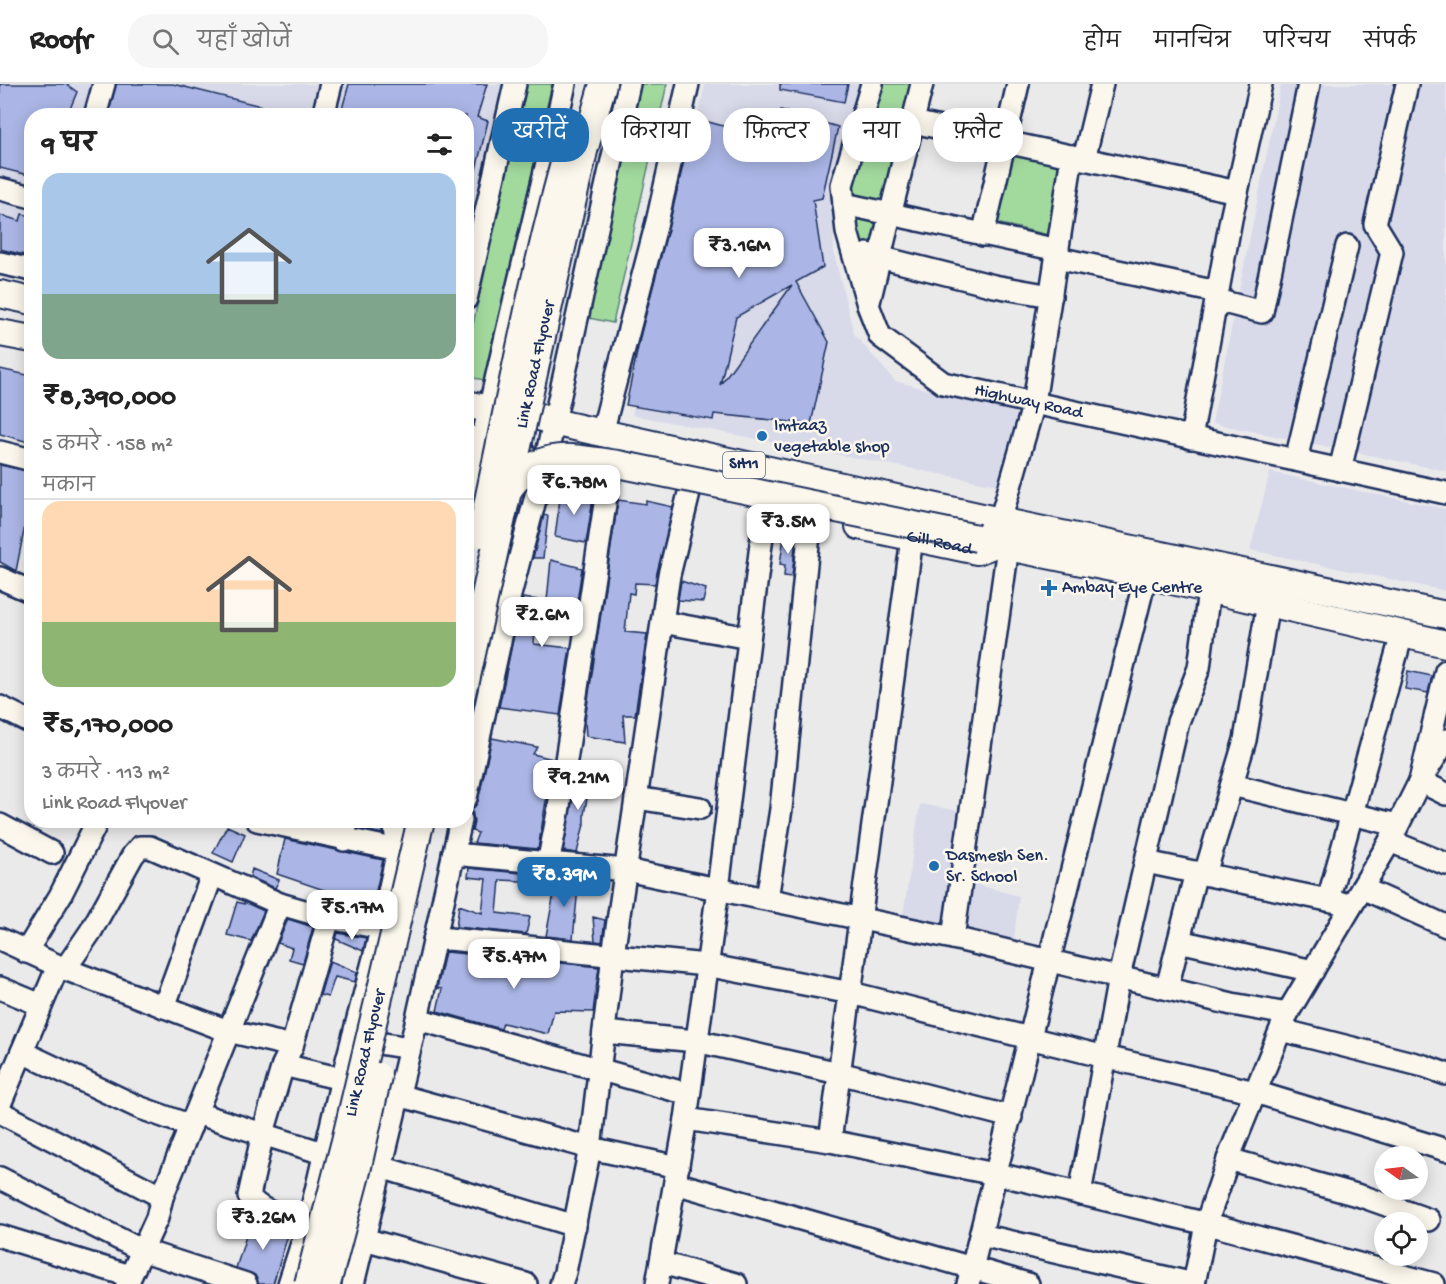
<!DOCTYPE html>
<html lang="hi">
<meta charset="utf-8">
<style>
body{margin:0;font-family:"Gochi Hand","Playpen Sans Deva",sans-serif;background:#f6f6f6;color:#222;height:100vh;display:flex;flex-direction:column;font-size:22px;white-space:nowrap}
*{box-sizing:border-box;margin:0}
p{font-size:20px;color:#767676}
.icon{flex:none;width:33px;height:33px;fill:none;stroke:currentColor;stroke-width:2;stroke-linecap:round;stroke-linejoin:round}
.map{position:relative;flex:1;overflow:hidden}
.drawer{position:absolute;left:24px;top:24px;width:450px;height:720px;display:flex;flex-direction:column;background:#fff;border-radius:24px;box-shadow:0 3px 15px #0003}
.drawer>*{flex:none}
.guide{position:absolute;left:492px;top:24px;width:570px;height:54px;display:flex;gap:12px}
.needle{width:39px;rotate:284deg}
.fabs{position:absolute;left:1374px;top:1062px;display:grid;gap:12px}
.fabs a{display:grid;place-items:center;width:54px;height:54px;border-radius:50%;background:#fff;box-shadow:0 3px 15px #0003;font-size:30px}
.price{position:absolute;translate:-50% -51px;padding:0 14px;border-radius:12px;background:#fff;color:#222;font-size:20px;line-height:39px;filter:drop-shadow(0 2px 3px #0008)}
.price::after{content:'';position:absolute;left:50%;top:36px;width:18px;height:14px;margin-left:-9px;background:inherit;clip-path:polygon(0 0,100% 0,50% 100%)}
.price.current{background:#1f6fb2;color:#fff}
ul{padding:0;list-style:none}
li{display:grid;align-content:center;gap:12px;height:318px;padding:0 18px}
li+li{border-top:2px solid #e0e0e0}
li span{display:grid;place-items:center;height:186px;border-radius:18px;color:#555}
li>.icon{margin-inline-start:auto}
span .icon{width:108px;height:108px;fill:#fffc;stroke-width:1}
li b{font-size:26px}
h2{display:flex;justify-content:space-between;align-items:center;height:72px;padding:0 18px;font-size:26px}
.chip{padding:0 21px;border-radius:24px;background:#fff;box-shadow:0 3px 15px #0003;font-size:21px;line-height:54px}
.chip.current{background:#1f6fb2;color:#fff}
header{display:flex;align-items:center;gap:36px;box-sizing:border-box;height:84px;padding:0 30px;background:#fff;border-bottom:2px solid #e0e0e0}
header strong{font-size:28px}
nav{display:flex;gap:33px;margin-inline-start:auto;font-size:21px}
.search{width:420px;height:54px;background:#f6f6f6;display:flex;align-items:center;gap:15px;box-sizing:border-box;padding:0 21px;border-radius:24px;color:#767676;font-size:22px}
.map>svg:first-child{display:block}
.built{fill:#d8daea}
.green{fill:#a2da9e;stroke:#5e847e;stroke-width:1.5}
.building{fill:#abb6e6;stroke:#1b2f5e;stroke-width:1.5;fill-rule:evenodd}
.lines{fill:none;stroke-linecap:round;stroke-linejoin:round}
.minor-casing{stroke:#1b2f5e;stroke-width:26}
.major-casing{stroke:#1b2f5e;stroke-width:30}
.minor{stroke:#fbf7ec;stroke-width:21}
.major{stroke:#fbf7ec;stroke-width:26}
.major-bridge-casing{stroke:#1b2f5e;stroke-width:30;stroke-linecap:butt}
.major-bridge{stroke:#fbf7ec;stroke-width:26}
.poi-dot{fill:#1f6fb2;stroke:#fbf7ec;stroke-width:2}
.labels{text-anchor:middle;dominant-baseline:central;stroke-width:5;stroke-linejoin:round;paint-order:stroke}
.shield{fill:#fbf7ec;stroke:#5e6b89;stroke-width:1.5}
.shield-label{font-size:16px;font-weight:bold;fill:#1b2f5e}
.street-label{font-size:18px;fill:#1b2f5e;stroke:#fbf7ec}
.poi-label{font-size:18px;fill:#1b2f5e;stroke:#fbf7ec;text-anchor:start}
</style>
<header>
<strong>Roofr</strong>
<div class="search"><svg class="icon" aria-label="search" viewBox="0 0 24 24"><circle cx="10" cy="10" r="6"/><path d="M15 15l6 6"/></svg>यहाँ खोजें</div>
<nav><a>होम</a><a>मानचित्र</a><a>परिचय</a><a>संपर्क</a></nav>
</header>
<div class="map">
<svg width="1446" height="1200" viewBox="0 0 1446 1200">
<rect width="100%" height="100%" fill="#ebeaeb"/>
<filter id="ink" filterUnits="userSpaceOnUse"><feTurbulence type="fractalNoise" baseFrequency=".0167" numOctaves="2"/><feDisplacementMap in="SourceGraphic" scale="12" xChannelSelector="R" yChannelSelector="G"/><feConvolveMatrix kernelMatrix="1 2 1 2 8 2 1 2 1" color-interpolation-filters="sRGB"/></filter>
<g filter="url(#ink)">
<path class="built" d="M0 0H502L467 152 466 32H32L31 181 0 174Z
M705 0H862L832 104 834 169 854 250 895 297 1026 331 1007 403 632 331Z
M1281 0H1446V387L1212 339Z
M1270 388 1446 425V507L1250 466Z
M920 720 967 728 949 846 902 837Z
M968 798 1019 812 1013 864 962 851Z"/>
<path class="green" d="M524 0H552L485 296 467 293V269Z
M628 0H667L613 239 575 231Z
M880 0H912L873 167 860 157 851 107Z
M1001 64 1060 76 1049 151 988 137Z"/>
<path class="building" d="M0 0H66L77 8 67 32H32V92L0 84Z
M116 0H173L281 27 280 32H108Z
M349 0H487L477 33 488 37 471 106H466V32H340Z
M780 0H848L844 18 780 6Z
M781 26 838 43 822 114 813 116 823 183 796 198 829 258 811 340 714 330 713 336 626 321 641 249 669 141 694 34 777 57ZM792 201 720 301 736 233Z
M22 130 32 132V146L24 171 0 165V131L20 137Z
M0 285 32 292V359L0 350Z
M0 381 32 388V407L16 487 0 478Z
M561 407 594 409 586 459 555 453Z
M618 416 646 420V417L673 423 655 500 635 499 634 510 629 509 625 548 647 550 635 631H623L625 658 586 652 585 636Z
M544 431 548 432 543 474H533Z
M784 453 796 454 792 493 784 492 785 481 780 480Z
M551 476 582 484 574 538 536 532 534 560 570 564 560 631 499 623 516 541 519 542V529L523 514 547 517Z
M681 497 706 505 703 518 678 516Z
M1408 587 1432 592 1428 609 1405 605Z
M492 654 537 663 533 670 553 675 538 765 474 759 478 749 472 747 474 738 472 725 478 717Z
M578 684 590 685V699L584 730V740L577 769 563 767Z
M360 736H381L382 750 359 745Z
M227 742 245 750 233 778 213 769Z
M285 755 383 776 371 829 325 820 327 807 277 790Z
M469 784 541 791 539 798 500 796 497 829 530 833 526 850 456 843 459 821 482 829 486 795 468 793Z
M252 785 279 796 275 804 250 793Z
M555 792 579 794 573 855 546 852 557 793Z
M237 818 244 820V818L264 827 251 857 227 851Z
M593 833 605 836 602 858 595 857Z
M288 835 313 843 303 879 289 875 292 864 278 859Z
M338 849 366 854 363 867 336 855Z
M445 868 524 875 541 884 542 877 599 883 593 928 554 927 548 950 503 939 501 945 437 927 442 905 437 904Z
M330 877 357 888 355 898 335 893 328 913 320 911Z
M252 1133 289 1148 273 1200H258L255 1191 236 1184Z"/>
<g class="lines">
<g class="minor-casing">
<g id="minor">
<path id="s1" d="M872 0 842 101 847 148 868 221 880 252 943 299 1446 409"/>
<path d="M95 32 104 0"/>
<path d="M323 32 331 0"/>
<path d="M913 38 1237 108"/>
<path d="M1084 75 1102 0"/>
<path d="M0 105 32 113"/>
<path d="M844 120 1058 166"/>
<path d="M983 151 1018 0"/>
<path d="M867 170 994 202 1051 212"/>
<path d="M1057 174 1217 208"/>
<path d="M0 179 32 186"/>
<path d="M466 215 515 0"/>
<path d="M1216 216 1262 228 1309 0"/>
<path d="M869 218 922 0"/>
<path d="M602 349 657 138 688 0"/>
<path d="M1191 354 1231 135 1261 0"/>
<path d="M0 368 32 376"/>
<path d="M1296 376 1347 162"/>
<path d="M1340 386 1392 168 1375 140 1407 0"/>
<path d="M466 433C495 288 533 145 565 0"/>
<path d="M1000 437 1034 319 1072 72"/>
<path d="M0 494 32 508"/>
<path d="M662 538 749 554"/>
<path d="M1446 587 1420 697 1446 710"/>
<path d="M0 623 32 639"/>
<path d="M1232 701 1397 741"/>
<path d="M466 714 510 511 546 374 629 0"/>
<path d="M636 714 700 724"/>
<path d="M257 736 398 766"/>
<path d="M0 741 52 769"/>
<path d="M344 756 347 736"/>
<path d="M1390 757 1446 780"/>
<path d="M453 770 626 786 953 854 1232 920 1287 930"/>
<path d="M1146 778 1342 819"/>
<path d="M548 780 558 729 610 387"/>
<path d="M1205 790 1245 656 1268 519"/>
<path d="M1362 804 1446 842"/>
<path d="M767 815 781 725 811 431"/>
<path d="M1328 816 1402 550"/>
<path d="M953 854 1008 463"/>
<path d="M0 855 65 885 228 947 292 962 283 981 342 995"/>
<path d="M434 856 449 855 706 881 851 909 1105 973 1255 1008 1446 1066"/>
<path d="M1179 857 1313 887"/>
<path d="M26 868 60 812 98 736"/>
<path d="M65 885 91 847 133 771 140 763H150L280 820 329 834 381 844"/>
<path d="M0 904 41 921"/>
<path d="M1167 904 1196 788"/>
<path d="M164 923 212 791"/>
<path d="M417 935 688 1010"/>
<path d="M1281 946 1424 982 1446 990"/>
<path d="M604 948 696 957 839 989 1011 1033"/>
<path d="M353 955 410 964"/>
<path d="M292 962 329 834"/>
<path d="M22 968 138 1023 191 1042"/>
<path d="M283 981 263 1049 249 1112C260 1129 289 1134 308 1141"/>
<path d="M398 1011 590 1064 678 1083"/>
<path d="M0 1020 58 882"/>
<path d="M0 1028 162 1113"/>
<path d="M196 1029 326 1070"/>
<path d="M686 1035 830 1057 1010 1093 1216 1142 1434 1200"/>
<path d="M830 1057 912 454"/>
<path d="M1228 1075 1364 1113 1429 1136"/>
<path d="M381 1083 575 1142"/>
<path d="M0 1094 141 1166 246 1200"/>
<path d="M675 1099 1028 1200"/>
<path d="M1080 1110 1119 893 1178 638 1199 584 1209 506"/>
<path d="M981 1151 1194 1200"/>
<path d="M0 1152 130 1192"/>
<path d="M364 1155 526 1200"/>
<path d="M662 1179 736 1200"/>
<path d="M127 1200 157 1134 162 1113 280 820"/>
<path d="M289 1200 308 1141 342 995 377 863 398 766 394 736"/>
<path d="M353 1200 417 935 461 736"/>
<path d="M561 1200 565 1188 590 1064 613 871 669 491 690 405"/>
<path d="M657 1200 686 1035 718 805 766 420"/>
<path d="M968 1200 1146 491"/>
<path d="M1194 1200 1206 1140 1232 1065 1287 930 1390 757 1420 697 1446 656"/>
</g>
</g>
<g class="major-casing">
<g id="major">
<path d="M0 210 32 217"/>
<path d="M0 249 32 255"/>
<path d="M466 320 488 325 532 330 553 338 602 349 1000 437 1446 531"/>
<path d="M466 354 521 368"/>
<path id="s2" d="M859 442 977 467 998 459"/>
<path d="M981 455 1008 463 1146 491 1446 560"/>
</g>
</g>
<use href="#minor" class="minor"/>
<use href="#major" class="major"/>
<g class="major-bridge-casing">
<g id="major-bridge">
<path d="M509 405C541 362 572 374 618 380L977 454"/>
<path d="M481 450C509 319 533 187 570 58"/>
<path id="s3" d="M466 597 557 185 584 67 603 0"/>
<path id="s4" d="M308 1200 345 1057 421 736"/>
<path d="M327 1200 357 1087 378 992"/>
</g>
</g>
<use href="#major-bridge" class="major-bridge"/>
</g>
</g>
<g class="poi-dot">
<circle cx="762" cy="352" r="6"/>
<path d="M1046 495h6v6h6v6h-6v6h-6v-6h-6v-6h6z"/>
<circle cx="934" cy="782" r="6"/>
</g>
<g class="labels">
<rect class="shield" x="723" y="368" width="42" height="26" rx="4.5"/>
<g class="shield-label">
<text x="744" y="381">SH11</text>
</g>
<g class="street-label">
<text stroke="none"><textPath href="#s3" startOffset="324">Link Road Flyover</textPath></text>
<text stroke="none"><textPath href="#s1" startOffset="428">Highway Road</textPath></text>
<text stroke="none"><textPath href="#s2" startOffset="82">Gill Road</textPath></text>
<text stroke="none"><textPath href="#s4" startOffset="238">Link Road Flyover</textPath></text>
</g>
<g class="poi-label">
<text x="774" y="342">Imtaaz<tspan x="774" dy="21">vegetable shop</tspan></text>
<text x="1062" y="504">Ambay Eye Centre</text>
<text x="946" y="772">Dasmesh Sen.<tspan x="946" dy="21">Sr. School</tspan></text>
</g>
</g>
</svg>
<div class="fabs">
<a><svg class="needle" viewBox="-14 -14 28 28"><path d="M0-13l5 13h-10z" fill="#e53935"/><path d="M0 13l5-13h-10z" fill="#767676"/></svg></a>
<a><svg class="icon" aria-label="locate" viewBox="0 0 24 24"><circle cx="12" cy="12" r="6"/><path d="M12 2v4M12 18v4M2 12h4M18 12h4"/></svg></a>
</div>
<b class="price" style="left:739px;top:195px">₹3.16M</b>
<b class="price" style="left:574px;top:432px">₹6.78M</b>
<b class="price" style="left:788px;top:471px">₹3.5M</b>
<b class="price" style="left:542px;top:564px">₹2.6M</b>
<b class="price" style="left:578px;top:727px">₹9.21M</b>
<b class="price current" style="left:564px;top:824px">₹8.39M</b>
<b class="price" style="left:352px;top:857px">₹5.17M</b>
<b class="price" style="left:514px;top:906px">₹5.47M</b>
<b class="price" style="left:263px;top:1167px">₹3.26M</b>
<div class="guide">
<a class="chip current">खरीदें</a>
<a class="chip">किराया</a>
<a class="chip">फ़िल्टर</a>
<a class="chip">नया</a>
<a class="chip">फ़्लैट</a>
</div>
<section class="drawer">
<h2>9 घर<svg class="icon" aria-label="filters" viewBox="0 0 24 24"><path d="M4 7h16M4 17h16"/><circle cx="9" cy="7" r="2"/><circle cx="15" cy="17" r="2"/></svg></h2>
<ul>
<li><span style="background:linear-gradient(#a9c7e8 65%,#7fa58c 0)"><svg class="icon" aria-label="home" viewBox="0 0 24 24"><path d="M3 11l9-7 9 7M6 9v11h12V9"/></svg></span><div><b>₹8,390,000</b><p>5 कमरे · 158 m²</p><p>मकान</p></div></li>
<li><span style="background:linear-gradient(#ffd9b3 65%,#8fb573 0)"><svg class="icon" aria-label="home" viewBox="0 0 24 24"><path d="M3 11l9-7 9 7M6 9v11h12V9"/></svg></span><div><b>₹5,170,000</b><p>3 कमरे · 113 m²</p><p>Link Road Flyover</p></div></li>
</ul>
</section>
</div>
